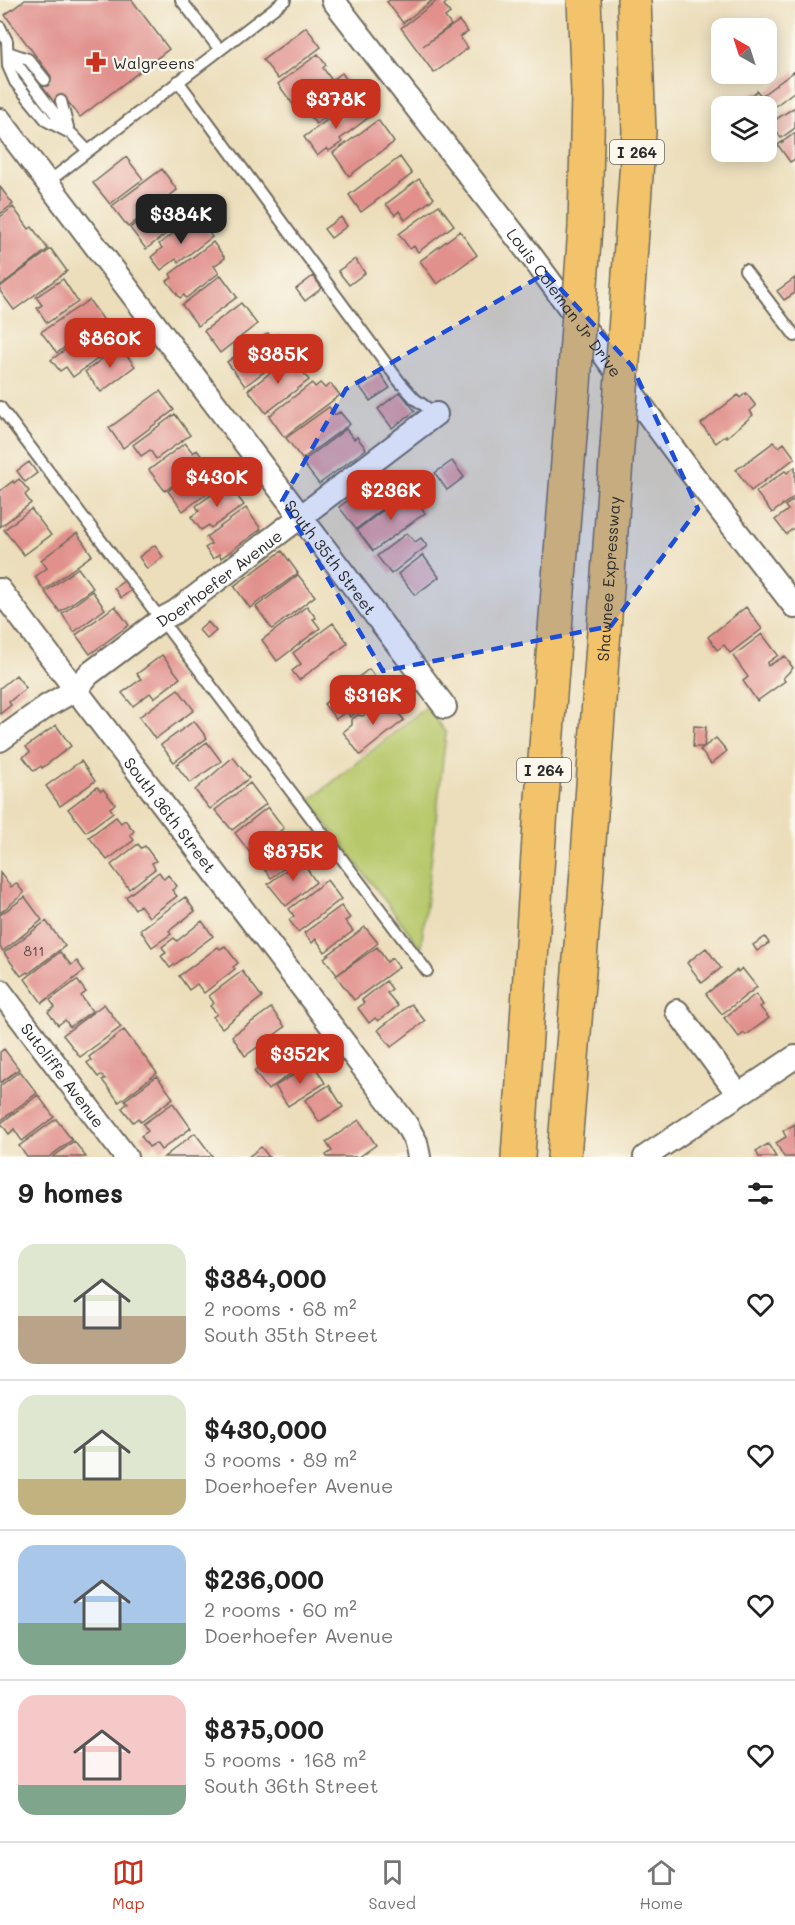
<!DOCTYPE html>
<meta charset="utf-8">
<style>
body{margin:0;font-family:Mali,sans-serif;background:#f2f2f2;color:#222;height:100vh;display:flex;flex-direction:column;font-size:22px;white-space:nowrap}
*{box-sizing:border-box;margin:0}
p{font-size:20px;color:#767676}
.icon{flex:none;width:33px;height:33px;fill:none;stroke:currentColor;stroke-width:2;stroke-linecap:round;stroke-linejoin:round}
.map{position:relative;height:1157px;overflow:hidden}
.sheet{display:flex;flex-direction:column;background:#fff;flex:1}
.sheet>*{flex:none}
.needle{width:39px;rotate:321deg}
.tools{position:absolute;left:711px;top:18px;display:grid;gap:12px}
.tools a{display:grid;place-items:center;width:66px;height:66px;border-radius:12px;background:#fff;box-shadow:0 3px 15px #0003;font-size:30px}
.price{position:absolute;translate:-50% -51px;padding:0 14px;border-radius:12px;background:#c8321e;color:#fff;font-size:20px;line-height:39px;filter:drop-shadow(0 2px 3px #0008)}
.price::after{content:'';position:absolute;left:50%;top:36px;width:18px;height:14px;margin-left:-9px;background:inherit;clip-path:polygon(0 0,100% 0,50% 100%)}
.price.current{background:#222;color:#fff}
ul{padding:0;list-style:none}
li{display:flex;align-items:center;gap:18px;height:150px;padding:0 18px}
li+li{border-top:2px solid #e0e0e0}
li span{display:grid;place-items:center;flex:none;width:168px;height:120px;border-radius:18px;color:#555}
li>.icon{margin-inline-start:auto}
span .icon{width:72px;height:72px;fill:#fffc;stroke-width:1}
li b{font-size:26px}
h2{display:flex;justify-content:space-between;align-items:center;height:72px;padding:0 18px;font-size:26px}
.tab-bar{display:flex;justify-content:space-around;align-items:center;height:84px;border-top:2px solid #e0e0e0;background:#fff;font-size:16px;color:#767676}
.tab-bar a{display:grid;justify-items:center;gap:3px}
.tab-bar .current{color:#c8321e}
.map>svg:first-child{display:block}
.green{fill:#b7c86a;stroke:#717a4a;stroke-width:1.5}
.building{fill:#e1908c}
.lines{fill:none;stroke-linecap:round;stroke-linejoin:round}
.lane-casing{stroke:#6f6a5d;stroke-width:14}
.street-casing{stroke:#6f6a5d;stroke-width:26}
.highway-casing{stroke:#6f6a5d;stroke-width:36}
.lane{stroke:#fff;stroke-width:10}
.street{stroke:#fff;stroke-width:22}
.highway{stroke:#f2c36a;stroke-width:33}
.highway-bridge-casing{stroke:#6f6a5d;stroke-width:36;stroke-linecap:butt}
.highway-bridge{stroke:#f2c36a;stroke-width:33}
.marked{fill:#1d4ed8;fill-opacity:0.2;stroke:#1d4ed8;stroke-width:4.5;stroke-dasharray:12 8;stroke-linejoin:round}
.labels{text-anchor:middle;dominant-baseline:central;stroke-width:4.5;stroke-linejoin:round;paint-order:stroke}
.number-label{font-size:14px;fill:#584443}
.shield{fill:#fbf7ec;stroke:#696865;stroke-width:1.5}
.shield-label{font-size:15px;font-weight:bold;fill:#2b2b2b}
.poi-label{font-size:16px;fill:#2b2b2b;stroke:#fbf7ec;text-anchor:start}
.street-label{font-size:16px;fill:#2b2b2b;stroke:#fbf7ec}
</style>
<div class="map">
<svg width="795" height="1157" viewBox="0 0 795 1157">
<rect width="100%" height="100%" fill="#fbf7ec"/>
<filter id="ink" filterUnits="userSpaceOnUse"><feTurbulence type="fractalNoise" baseFrequency=".0167" numOctaves="2"/><feDisplacementMap in="SourceGraphic" scale="12" xChannelSelector="R" yChannelSelector="G"/><feConvolveMatrix kernelMatrix="1 2 1 2 8 2 1 2 1" color-interpolation-filters="sRGB"/></filter>
<filter id="wash" filterUnits="userSpaceOnUse"><feTurbulence type="fractalNoise" baseFrequency=".008" numOctaves="4" result="noise"/><feDisplacementMap in="SourceGraphic" scale="24" xChannelSelector="R" yChannelSelector="G"/><feGaussianBlur stdDeviation="1.35" result="paint"/><feColorMatrix in="noise" values="0 0 0 0 0 0 0 0 0 0 0 0 0 0 0 0 0 1.4 0 .05"/><feComposite in="paint" operator="in"/></filter>
<g filter="url(#wash)">
<rect width="100%" height="100%" fill="#ecdebb"/>
<path class="green" d="M426 707 446 733 421 948 309 801Z"/>
<g id="blocks">
<path class="building" d="M25 0H132L169 49 80 117 65 98 52 108 36 87 51 76 5 15Z
M390 0H433L403 23 387 2Z
M438 0H445L447 2 444 5 450 13 445 17 451 25 423 46 459 21 468 32 460 37 468 48 434 73 401 28Z
M306 27 321 47 278 79 263 60Z
M318 54 326 65 323 68 331 79 294 106 278 84Z
M795 71V91L766 113V106L739 105 757 91 761 96Z
M342 73 357 94 316 124 300 103Z
M362 102 372 115 340 139 342 142 329 151 327 148 317 156 304 137 330 118 333 123Z
M795 107V128L781 138 770 123Z
M378 120 394 142 349 176 333 153Z
M795 133V159L790 162 778 145Z
M126 157 143 179 110 204 93 183Z
M400 157 412 174 361 212 349 195Z
M162 169 177 190 128 227 112 206Z
M419 179 434 198 405 220 399 211 395 215 386 204Z
M0 187 13 204 0 214Z
M164 202 170 210 181 202 191 215 146 249 130 228Z
M439 205 454 225 418 252 414 246 410 249 399 234Z
M13 207 29 229 32 227 48 249 0 286V217Z
M341 217 347 226 331 238 324 229Z
M200 221 212 237 179 262 176 259 161 270 151 257 162 248 159 244 177 231 180 236Z
M460 231 477 255 437 284 420 261Z
M213 242 225 258 214 266 219 273 186 298 184 295 180 298 167 281 172 278 170 274Z
M51 249 67 271 14 310 0 291V287Z
M355 259 365 273 349 285 338 271Z
M221 275 237 297 198 326 182 305Z
M313 276 322 288 305 301 296 289Z
M795 278V293L784 300 777 291Z
M63 279 78 302 47 323 37 308 42 305 36 297Z
M89 300 103 319 57 353 41 332Z
M241 303 257 324 220 353 204 331Z
M105 322 120 342 73 377 66 367 60 371 51 360Z
M268 333 272 339 279 334 292 351 245 386 227 362Z
M119 346 135 366 101 392 85 372Z
M291 357 309 380 266 413 248 390Z
M380 373 390 388 370 401 360 387Z
M312 383 315 387 320 383 325 388 331 384 340 395 284 437 269 416Z
M160 391 174 410 123 448 109 428Z
M400 392 415 411 392 428 378 409Z
M746 393 756 406 750 411 753 415 727 437 726 435 716 443 701 424 738 395 740 398Z
M329 407 335 415 340 412 350 424 302 459 286 438Z
M175 414 190 435 156 459 150 450 141 456 133 445Z
M346 429 354 439 357 437 366 449 319 484 302 462Z
M774 442 779 447 784 443 795 458 751 491 736 470Z
M185 443 193 453 197 450 205 461 165 491 149 470Z
M211 460 225 480 183 511 168 491Z
M452 461 464 477 447 490 435 473Z
M29 462 37 473 25 482 17 471Z
M795 467V496L772 513 756 492 785 471 787 473Z
M381 476 397 498 356 529 339 507Z
M19 479 29 491 25 495 31 503 0 527V491L13 481 14 483Z
M228 483 244 505 211 528 209 525 201 530 191 517 199 511 196 506Z
M409 491 425 513 373 551 357 530Z
M795 499V527L786 534 775 520 788 510 785 506Z
M246 508 261 529 221 558 219 554 213 559 205 548 211 544 206 537Z
M31 509 51 535 24 555 4 530Z
M77 533 92 555 44 590 35 577 47 568 41 560Z
M407 533 415 542 421 538 427 546 391 574 377 556Z
M155 545 163 557 147 569 139 557Z
M282 551 298 573 250 608 234 586Z
M423 555 439 577 415 595 398 574Z
M78 568 93 588 60 612 45 592Z
M298 575 315 596 272 629 256 607Z
M127 579 134 588 121 598 114 588Z
M92 591 105 609 74 632 62 614Z
M115 606 129 625 90 654 76 635Z
M307 606 316 618 313 619 320 628 277 661 262 640Z
M746 607 762 629 730 653 724 645 717 650 708 637Z
M208 622 216 631 207 639 199 630Z
M333 623 348 643 299 680 292 671 301 664 293 653Z
M762 634 778 655 767 663 768 666 785 656 793 668 783 678 785 681 757 701 743 681 748 677 733 656Z
M162 655 180 678 154 698 150 693 133 706 122 693 141 679 137 674Z
M369 669 385 690 350 717 347 711 336 719 324 704Z
M16 675 26 688 9 702 11 705 0 714V688Z
M178 689 194 710 155 739 139 717Z
M380 702 391 704 404 720 360 755 343 732 352 725V719L358 715 363 716Z
M194 721 207 738 174 762 161 745Z
M56 725 71 746 42 768 41 766 34 771 23 757 30 752 26 747Z
M694 726 706 727 704 747H693Z
M716 738 727 751 711 764 700 750Z
M207 742 221 761 190 783 176 765Z
M233 757 249 778 210 809 195 790Z
M81 761 95 781 60 806 46 786Z
M250 783 266 804 232 830 215 810Z
M97 787 101 791 103 789 115 804 110 808 113 812 86 832 68 809Z
M268 807 284 828 251 854 235 833Z
M116 817 121 823 125 820 129 825 134 831 130 835 134 840 107 860 89 837Z
M280 835 297 858 271 878 253 855Z
M138 844 141 848 145 846 156 861 152 863 155 869 129 889 111 865Z
M304 857 311 866 307 869 316 882 286 906 268 884Z
M159 872 164 879 168 875 177 886 172 890 177 896 149 917 140 905 135 909 126 897Z
M0 873 11 887 16 883 24 893 0 913Z
M327 880 341 899 298 932 289 920 294 916 289 909Z
M25 897 42 920 3 951 0 947V915Z
M185 897 195 911 169 931 171 934 152 947 140 930Z
M341 906 350 918 345 921 353 931 325 952 316 939 312 943 304 933Z
M46 921 65 946 29 973 27 972 21 976 4 953Z
M202 921 213 936 170 968 161 956 166 953 162 947 174 938 177 941Z
M365 927 378 943 337 975 324 958Z
M765 937 769 943 757 951 753 945Z
M225 946 238 963 233 967 235 969 204 993 197 984 189 990 179 976 218 947 220 949Z
M377 947 387 962 392 958 399 967 354 1000 336 976Z
M706 948 721 968 702 983 687 963Z
M60 952 71 965 77 961 84 971 42 1003 25 979Z
M742 968 757 987 722 1014 706 994 737 970 738 972Z
M242 971 262 997 222 1028 213 1017 217 1014 210 1006 214 1003 209 996Z
M77 980 86 992 81 996 92 1011 70 1027 65 1020 58 1025 48 1012 55 1007 50 1000Z
M386 981 392 989 387 993 398 1006 378 1021 375 1018 369 1023 358 1008 364 1003 362 1000Z
M756 994 763 1005 760 1007 769 1018 746 1035 744 1033 739 1037 724 1018Z
M104 1004 121 1027 80 1057 63 1035Z
M411 1004 425 1021 391 1047 378 1030Z
M271 1008 285 1027 245 1056 232 1036Z
M124 1030 157 1073 119 1102 102 1080 105 1079 101 1075 98 1077 87 1063 91 1060 89 1057Z
M294 1040 309 1060 268 1090 254 1071Z
M4 1049 19 1069 0 1083V1052Z
M313 1063 325 1083 288 1106 275 1086Z
M20 1071 37 1093 0 1121V1086Z
M157 1076 173 1098 141 1122 138 1118 133 1122 122 1108 128 1103 125 1100Z
M329 1085 343 1107 319 1122 305 1100Z
M38 1095 54 1117 22 1141 14 1129 9 1134 1 1123Z
M173 1103 191 1128 161 1150 156 1143 149 1147 141 1136 148 1131 143 1124Z
M56 1119 72 1140 49 1157H27L19 1146Z
M359 1120 376 1145 359 1157H327L326 1155 332 1151 326 1142Z
M795 1124V1157H784L776 1143 786 1137 783 1131Z
M195 1133 213 1157H164Z
M74 1141 86 1157H53Z
M768 1144 776 1157H759L756 1151Z
M261 1147 269 1157H248L252 1154Z"/>
</g>
</g>
<g filter="url(#ink)">
<use href="#blocks" fill-opacity="0" stroke="#6f6a5d" stroke-width="1.5"/>
<g class="lines">
<g class="lane-casing">
<path id="lane" d="M181 0 220 50
M0 27 7 41 8 66 15 82 47 121 72 134 88 151
M8 52 69 132
M8 52 28 59 45 80
M178 81 399 381 415 399 436 414
M61 101 68 127
M48 182 285 0
M745 270 795 336
M0 407 427 971"/>
</g>
<g class="street-casing">
<g id="street">
<path id="s1" d="M333 0 532 257 686 466 795 607"/>
<path id="s2" d="M0 120 445 707"/>
<path id="s3" d="M0 590 406 1124 416 1142 419 1157"/>
<path id="s4" d="M0 740 47 706 75 690 89 674 162 619 175 612 436 414"/>
<path id="s5" d="M0 991 126 1157"/>
<path d="M677 1011 738 1094"/>
<path d="M645 1157 795 1057"/>
</g>
</g>
<g class="highway-casing">
<g id="highway">
<path d="M584 0 588 93 585 227"/>
<path d="M627 303 639 132 634 0"/>
<path d="M518 1157 540 824 574 384"/>
<path id="s6" d="M564 1157 586 884 618 433"/>
</g>
</g>
<use href="#lane" class="lane"/>
<use href="#street" class="street"/>
<use href="#highway" class="highway"/>
<g class="highway-bridge-casing">
<path id="highway-bridge" d="M574 384 585 227
M618 433 627 303"/>
</g>
<use href="#highway-bridge" class="highway-bridge"/>
</g>
</g>
<path class="marked" d="M546 273 632 366 698 509 611 626 383 671 282 501 346 389Z"/>
<defs>
<g id="pharmacy-bare" transform="scale(1.62)"><path d="M-2-6h4v4h4v4h-4v4h-4v-4h-4v-4h4Z" fill="#c8321e" stroke="#fbf7ec" stroke-width="2.5" paint-order="stroke"/></g>
</defs>
<g fill-rule="evenodd">
<use href="#pharmacy-bare" x="96" y="62"/>
</g>
<g class="labels">
<g class="number-label">
<text x="34" y="950">811</text>
</g>
<g class="shield">
<rect x="610" y="140" width="54" height="24" rx="4.5"/>
<rect x="517" y="758" width="54" height="24" rx="4.5"/>
</g>
<g class="shield-label">
<text x="637" y="152">I 264</text>
<text x="544" y="770">I 264</text>
</g>
<g class="poi-label">
<text x="113" y="62">Walgreens</text>
</g>
<g class="street-label">
<text stroke="none"><textPath href="#s1" startOffset="381">Louis Coleman Jr Drive</textPath></text>
<text stroke="none"><textPath href="#s2" startOffset="548">South 35th Street</textPath></text>
<text stroke="none"><textPath href="#s4" startOffset="273">Doerhoefer Avenue</textPath></text>
<text stroke="none"><textPath href="#s6" startOffset="580">Shawnee Expressway</textPath></text>
<text stroke="none"><textPath href="#s3" startOffset="282">South 36th Street</textPath></text>
<text stroke="none"><textPath href="#s5" startOffset="105">Sutcliffe Avenue</textPath></text>
</g>
</g>
</svg>
<div class="tools">
<a><svg class="needle" viewBox="-14 -14 28 28"><path d="M0-13l5 13h-10z" fill="#e53935"/><path d="M0 13l5-13h-10z" fill="#767676"/></svg></a>
<a><svg class="icon" aria-label="layers" viewBox="0 0 24 24"><path d="M12 4l9 5-9 5-9-5zM3 14l9 5 9-5"/></svg></a>
</div>
<b class="price" style="left:336px;top:130px">$378K</b>
<b class="price current" style="left:181px;top:245px">$384K</b>
<b class="price" style="left:110px;top:369px">$860K</b>
<b class="price" style="left:278px;top:385px">$385K</b>
<b class="price" style="left:217px;top:508px">$430K</b>
<b class="price" style="left:391px;top:521px">$236K</b>
<b class="price" style="left:373px;top:726px">$316K</b>
<b class="price" style="left:293px;top:882px">$875K</b>
<b class="price" style="left:300px;top:1085px">$352K</b>
</div>
<section class="sheet">
<h2>9 homes<svg class="icon" aria-label="filters" viewBox="0 0 24 24"><path d="M4 7h16M4 17h16"/><circle cx="9" cy="7" r="2"/><circle cx="15" cy="17" r="2"/></svg></h2>
<ul>
<li><span style="background:linear-gradient(#dfe7d0 60%,#b9a48a 0)"><svg class="icon" aria-label="home" viewBox="0 0 24 24"><path d="M3 11l9-7 9 7M6 9v11h12V9"/></svg></span><div><b>$384,000</b><p>2 rooms · 68 m²</p><p>South 35th Street</p></div><svg class="icon" aria-label="heart" viewBox="0 0 24 24"><path d="M12 20l-8-8c-3-5 5-10 8-4 3-6 11-1 8 4z"/></svg></li>
<li><span style="background:linear-gradient(#dfe7d0 70%,#c2b280 0)"><svg class="icon" aria-label="home" viewBox="0 0 24 24"><path d="M3 11l9-7 9 7M6 9v11h12V9"/></svg></span><div><b>$430,000</b><p>3 rooms · 89 m²</p><p>Doerhoefer Avenue</p></div><svg class="icon" aria-label="heart" viewBox="0 0 24 24"><path d="M12 20l-8-8c-3-5 5-10 8-4 3-6 11-1 8 4z"/></svg></li>
<li><span style="background:linear-gradient(#a9c7e8 65%,#7fa58c 0)"><svg class="icon" aria-label="home" viewBox="0 0 24 24"><path d="M3 11l9-7 9 7M6 9v11h12V9"/></svg></span><div><b>$236,000</b><p>2 rooms · 60 m²</p><p>Doerhoefer Avenue</p></div><svg class="icon" aria-label="heart" viewBox="0 0 24 24"><path d="M12 20l-8-8c-3-5 5-10 8-4 3-6 11-1 8 4z"/></svg></li>
<li><span style="background:linear-gradient(#f6c9c9 75%,#7fa58c 0)"><svg class="icon" aria-label="home" viewBox="0 0 24 24"><path d="M3 11l9-7 9 7M6 9v11h12V9"/></svg></span><div><b>$875,000</b><p>5 rooms · 168 m²</p><p>South 36th Street</p></div><svg class="icon" aria-label="heart" viewBox="0 0 24 24"><path d="M12 20l-8-8c-3-5 5-10 8-4 3-6 11-1 8 4z"/></svg></li>
</ul>
</section>
<nav class="tab-bar">
<a class="current"><svg class="icon" aria-label="map" viewBox="0 0 24 24"><path d="M3 6l6-2 6 2 6-2v14l-6 2-6-2-6 2zM9 4v14M15 6v14"/></svg>Map</a>
<a><svg class="icon" aria-label="saved" viewBox="0 0 24 24"><path d="M7 4h10v16l-5-4-5 4z"/></svg>Saved</a>
<a><svg class="icon" aria-label="home" viewBox="0 0 24 24"><path d="M3 11l9-7 9 7M6 9v11h12V9"/></svg>Home</a>
</nav>
